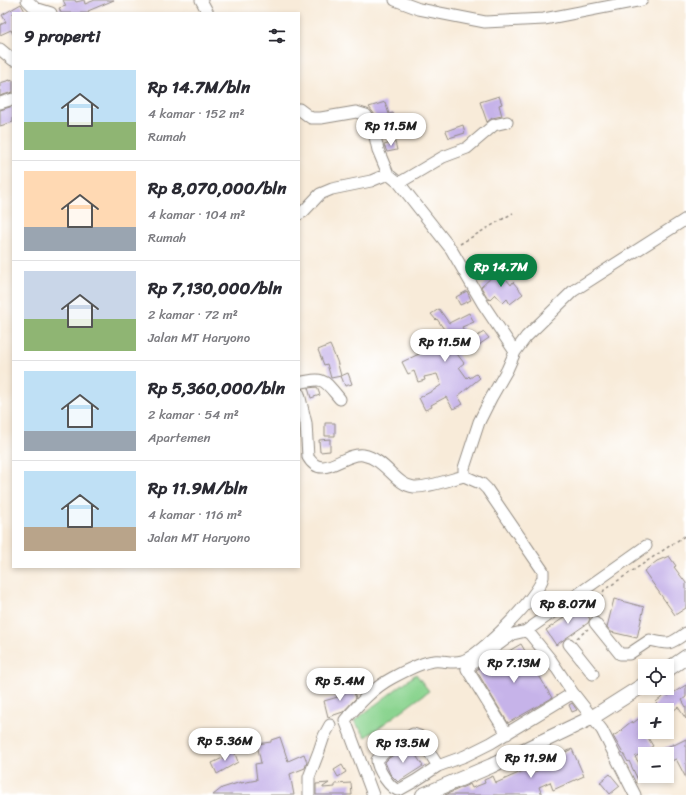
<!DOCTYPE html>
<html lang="id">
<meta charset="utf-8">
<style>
body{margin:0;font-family:Sriracha,sans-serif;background:#f7f7f7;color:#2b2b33;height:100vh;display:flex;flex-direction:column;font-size:15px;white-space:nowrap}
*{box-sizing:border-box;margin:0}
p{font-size:13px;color:#7c7c81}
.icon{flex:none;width:22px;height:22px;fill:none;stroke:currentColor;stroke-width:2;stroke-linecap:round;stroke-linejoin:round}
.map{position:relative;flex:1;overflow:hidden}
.drawer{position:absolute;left:12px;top:12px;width:288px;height:556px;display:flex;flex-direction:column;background:#fff;border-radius:0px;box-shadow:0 2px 6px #0003}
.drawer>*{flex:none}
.fabs{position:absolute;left:638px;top:659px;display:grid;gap:8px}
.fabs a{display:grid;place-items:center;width:36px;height:36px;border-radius:0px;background:#fff;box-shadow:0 2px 6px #0003;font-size:20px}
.price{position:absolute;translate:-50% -34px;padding:0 9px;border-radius:14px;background:#fff;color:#222;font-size:13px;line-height:26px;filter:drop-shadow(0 1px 2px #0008)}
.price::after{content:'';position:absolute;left:50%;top:24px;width:12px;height:9px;margin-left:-6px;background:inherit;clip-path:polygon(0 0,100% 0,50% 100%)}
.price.active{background:#0b8043;color:#fff}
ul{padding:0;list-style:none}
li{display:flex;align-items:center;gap:12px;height:100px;padding:0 12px}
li+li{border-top:1px solid #e1e1e2}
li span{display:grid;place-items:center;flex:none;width:112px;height:80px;border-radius:0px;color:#555}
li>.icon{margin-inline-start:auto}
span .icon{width:48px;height:48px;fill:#fffc;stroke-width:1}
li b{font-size:17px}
h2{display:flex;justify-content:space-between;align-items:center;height:48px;padding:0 12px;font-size:17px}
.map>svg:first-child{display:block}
.green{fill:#8bd490;stroke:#5b805e}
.building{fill:#c6b3e9}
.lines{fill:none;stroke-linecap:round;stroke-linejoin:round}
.minor-casing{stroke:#928b82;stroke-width:13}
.major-casing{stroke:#928b82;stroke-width:16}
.path{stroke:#928b82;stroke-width:1.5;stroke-dasharray:3 3;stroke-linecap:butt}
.minor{stroke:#fff;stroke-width:11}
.major{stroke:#fff;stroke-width:14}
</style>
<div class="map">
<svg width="686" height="795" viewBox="0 0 686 795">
<rect width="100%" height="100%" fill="#fff"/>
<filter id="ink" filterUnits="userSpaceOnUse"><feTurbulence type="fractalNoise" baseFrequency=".025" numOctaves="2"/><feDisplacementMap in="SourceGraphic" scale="8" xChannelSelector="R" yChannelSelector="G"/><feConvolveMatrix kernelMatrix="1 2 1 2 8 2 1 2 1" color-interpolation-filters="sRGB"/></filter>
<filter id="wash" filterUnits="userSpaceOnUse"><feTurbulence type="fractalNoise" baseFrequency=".012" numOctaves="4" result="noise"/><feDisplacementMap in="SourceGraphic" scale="16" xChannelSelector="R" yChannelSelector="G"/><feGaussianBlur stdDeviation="0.9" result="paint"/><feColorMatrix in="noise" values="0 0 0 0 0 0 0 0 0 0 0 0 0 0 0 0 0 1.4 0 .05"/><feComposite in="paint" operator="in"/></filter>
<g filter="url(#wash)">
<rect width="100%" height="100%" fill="#f8ebd9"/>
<path class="green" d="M416 674 429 691 366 737 354 721Z"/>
<g id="blocks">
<path class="building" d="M63 0H75L76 2 84 0 85 4 95 0H114L88 11 89 13H61L59 8 66 6Z
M21 4 26 13H13V34L11 30 0 35V25L6 22 2 15Z
M10 80V81L13 80V92L0 96V83Z
M499 96 502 104 499 105 502 116 492 118 487 122 480 102Z
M385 102 389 114 393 113 396 124 380 127 378 119 369 107Z
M13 106V122L0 126V110Z
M463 125 465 133 449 138 446 131Z
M395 142 397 150 387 152 384 145Z
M495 266 511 285 513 282 523 294 510 304 507 299 503 303 495 294 489 300 481 287 493 276 489 271Z
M467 291 471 300 460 305 456 297Z
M439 309 449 323 469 313 474 322 462 327 469 341 484 332 489 338 470 351 460 336 450 345 464 363 459 367 467 378 469 376 470 378 476 374 480 378 458 396 463 404 453 409 446 397 431 405 432 407 425 410 419 398 434 390 441 385 437 374 424 377 425 380 418 382 414 371 408 374 402 362 421 353 420 352 431 346 432 348 448 335 437 319 436 320 431 314Z
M330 345 337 361 341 376 331 378 327 364 324 365 318 350Z
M348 373 352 384 345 386 341 376Z
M317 387 320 395 311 398 308 388Z
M325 423H335V436H325Z
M330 439V451L320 452 319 440Z
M669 556 676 566 674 567 686 583V608L675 615 644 571 657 561Z
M614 599 644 607 637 638 611 632 607 627Z
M581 606 590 619 588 623 556 645 546 630Z
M521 644 552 698 508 723 476 670Z
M686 685V697L682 700 686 707V719L678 707 668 715 667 710H649L657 703 656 702 666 694 668 696Z
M352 687 356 698 343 712 328 717 324 701 338 697 336 693Z
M572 703 577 710 572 712 569 705Z
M645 714V733L653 746 635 757 641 766H643L645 770V778L638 780 629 761 628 762 613 736 623 730 622 729 632 721 633 723Z
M280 737 288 761 304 754 307 762 305 768 290 774 294 795H213L222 788 241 782V783L257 780 255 764 261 763 257 744 271 742V740Z
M686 739V778L676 759 669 762 664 748 674 744V745Z
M409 745 423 766 398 782 390 774 385 762 389 758Z
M572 749 584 776 553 790 550 782 539 787 542 795H445L470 784 472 788 485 783 484 780 493 776 496 783 530 768 532 773 543 768 541 763Z
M234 751 238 762 217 774 212 763 227 756 226 754Z
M342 765 346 772 338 777 334 770Z
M610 774 620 786 610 794 600 782Z
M329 783 323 787V788L335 787V784L351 783 352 795H316V784Z"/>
</g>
</g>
<g filter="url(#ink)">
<use href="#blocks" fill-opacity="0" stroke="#928b82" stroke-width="1"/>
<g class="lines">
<g class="minor-casing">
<path id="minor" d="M27 0 35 8 51 13
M201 0 208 13
M395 0 419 9 485 22 544 19 642 0
M0 49 13 60
M0 103 13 99
M299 109 311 118H321L356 112 366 115 372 123 378 150 388 174 399 183 451 249 483 304 515 352
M399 183 443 157 467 148 494 125 507 122
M299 214 303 212 320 194 332 189 371 181 388 174
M299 383C325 377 323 379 340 399
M299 394 306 423 308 457C322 482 344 452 363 455 386 459 395 485 414 487 427 488 452 479 464 476L482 484 487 489 543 571C543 573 543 575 543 577 539 596 480 656 462 661 453 664 443 660 434 661 422 662 403 672 392 678 373 688 359 704 345 720L373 795
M464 476V468L479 422 491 398 507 370 515 352 526 337 573 291 686 219
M595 623 620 654H629L650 640C670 645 669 645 686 633
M526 631 646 546
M569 644 593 674
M507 734 467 669 472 664 513 634 526 631 530 634 551 660 573 693 602 730 635 795
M438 766 419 736 413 734 385 752 377 760C377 768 390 790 399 790L415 781 438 766 465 756 491 743 573 693
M309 795V777L319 751 324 736 330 725"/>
</g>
<g class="major-casing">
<path id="major" d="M667 670 686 657
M423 795 491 766 593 717 645 684"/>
</g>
<path class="path" d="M460 244 513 213
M596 615 604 590 686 535
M577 638 588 629"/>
<use href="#minor" class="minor"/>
<use href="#major" class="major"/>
</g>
</g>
</svg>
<div class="fabs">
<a><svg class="icon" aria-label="locate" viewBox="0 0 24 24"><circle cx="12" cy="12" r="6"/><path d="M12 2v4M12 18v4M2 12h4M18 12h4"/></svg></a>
<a>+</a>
<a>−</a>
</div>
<b class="price" style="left:391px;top:147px">Rp 11.5M</b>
<b class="price active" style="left:501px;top:288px">Rp 14.7M</b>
<b class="price" style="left:445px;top:363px">Rp 11.5M</b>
<b class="price" style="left:568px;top:625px">Rp 8.07M</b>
<b class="price" style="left:514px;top:684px">Rp 7.13M</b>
<b class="price" style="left:340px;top:702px">Rp 5.4M</b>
<b class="price" style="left:225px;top:762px">Rp 5.36M</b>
<b class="price" style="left:403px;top:764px">Rp 13.5M</b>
<b class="price" style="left:531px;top:779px">Rp 11.9M</b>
<section class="drawer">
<h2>9 properti<svg class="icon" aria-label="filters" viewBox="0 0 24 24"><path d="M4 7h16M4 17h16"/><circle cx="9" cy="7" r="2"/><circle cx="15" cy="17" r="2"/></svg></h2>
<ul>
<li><span style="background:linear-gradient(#bfe0f5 65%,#8fb573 0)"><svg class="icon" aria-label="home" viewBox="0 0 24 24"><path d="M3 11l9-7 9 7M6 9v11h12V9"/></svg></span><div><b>Rp 14.7M/bln</b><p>4 kamar · 152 m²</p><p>Rumah</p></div></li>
<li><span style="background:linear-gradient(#ffd9b3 70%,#9aa5b1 0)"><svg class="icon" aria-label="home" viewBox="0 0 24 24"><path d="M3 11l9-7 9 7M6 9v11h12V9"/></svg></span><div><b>Rp 8,070,000/bln</b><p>4 kamar · 104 m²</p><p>Rumah</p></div></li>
<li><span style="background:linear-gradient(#c9d6e8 60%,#8fb573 0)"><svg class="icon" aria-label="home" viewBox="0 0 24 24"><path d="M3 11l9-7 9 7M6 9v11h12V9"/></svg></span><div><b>Rp 7,130,000/bln</b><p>2 kamar · 72 m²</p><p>Jalan MT Haryono</p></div></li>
<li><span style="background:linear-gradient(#bfe0f5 75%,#9aa5b1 0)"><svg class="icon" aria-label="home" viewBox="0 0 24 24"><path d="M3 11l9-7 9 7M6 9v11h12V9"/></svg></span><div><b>Rp 5,360,000/bln</b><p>2 kamar · 54 m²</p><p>Apartemen</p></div></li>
<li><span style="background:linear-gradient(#bfe0f5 70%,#b9a48a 0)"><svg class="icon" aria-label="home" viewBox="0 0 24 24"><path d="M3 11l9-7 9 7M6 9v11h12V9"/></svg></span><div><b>Rp 11.9M/bln</b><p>4 kamar · 116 m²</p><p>Jalan MT Haryono</p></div></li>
</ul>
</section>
</div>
